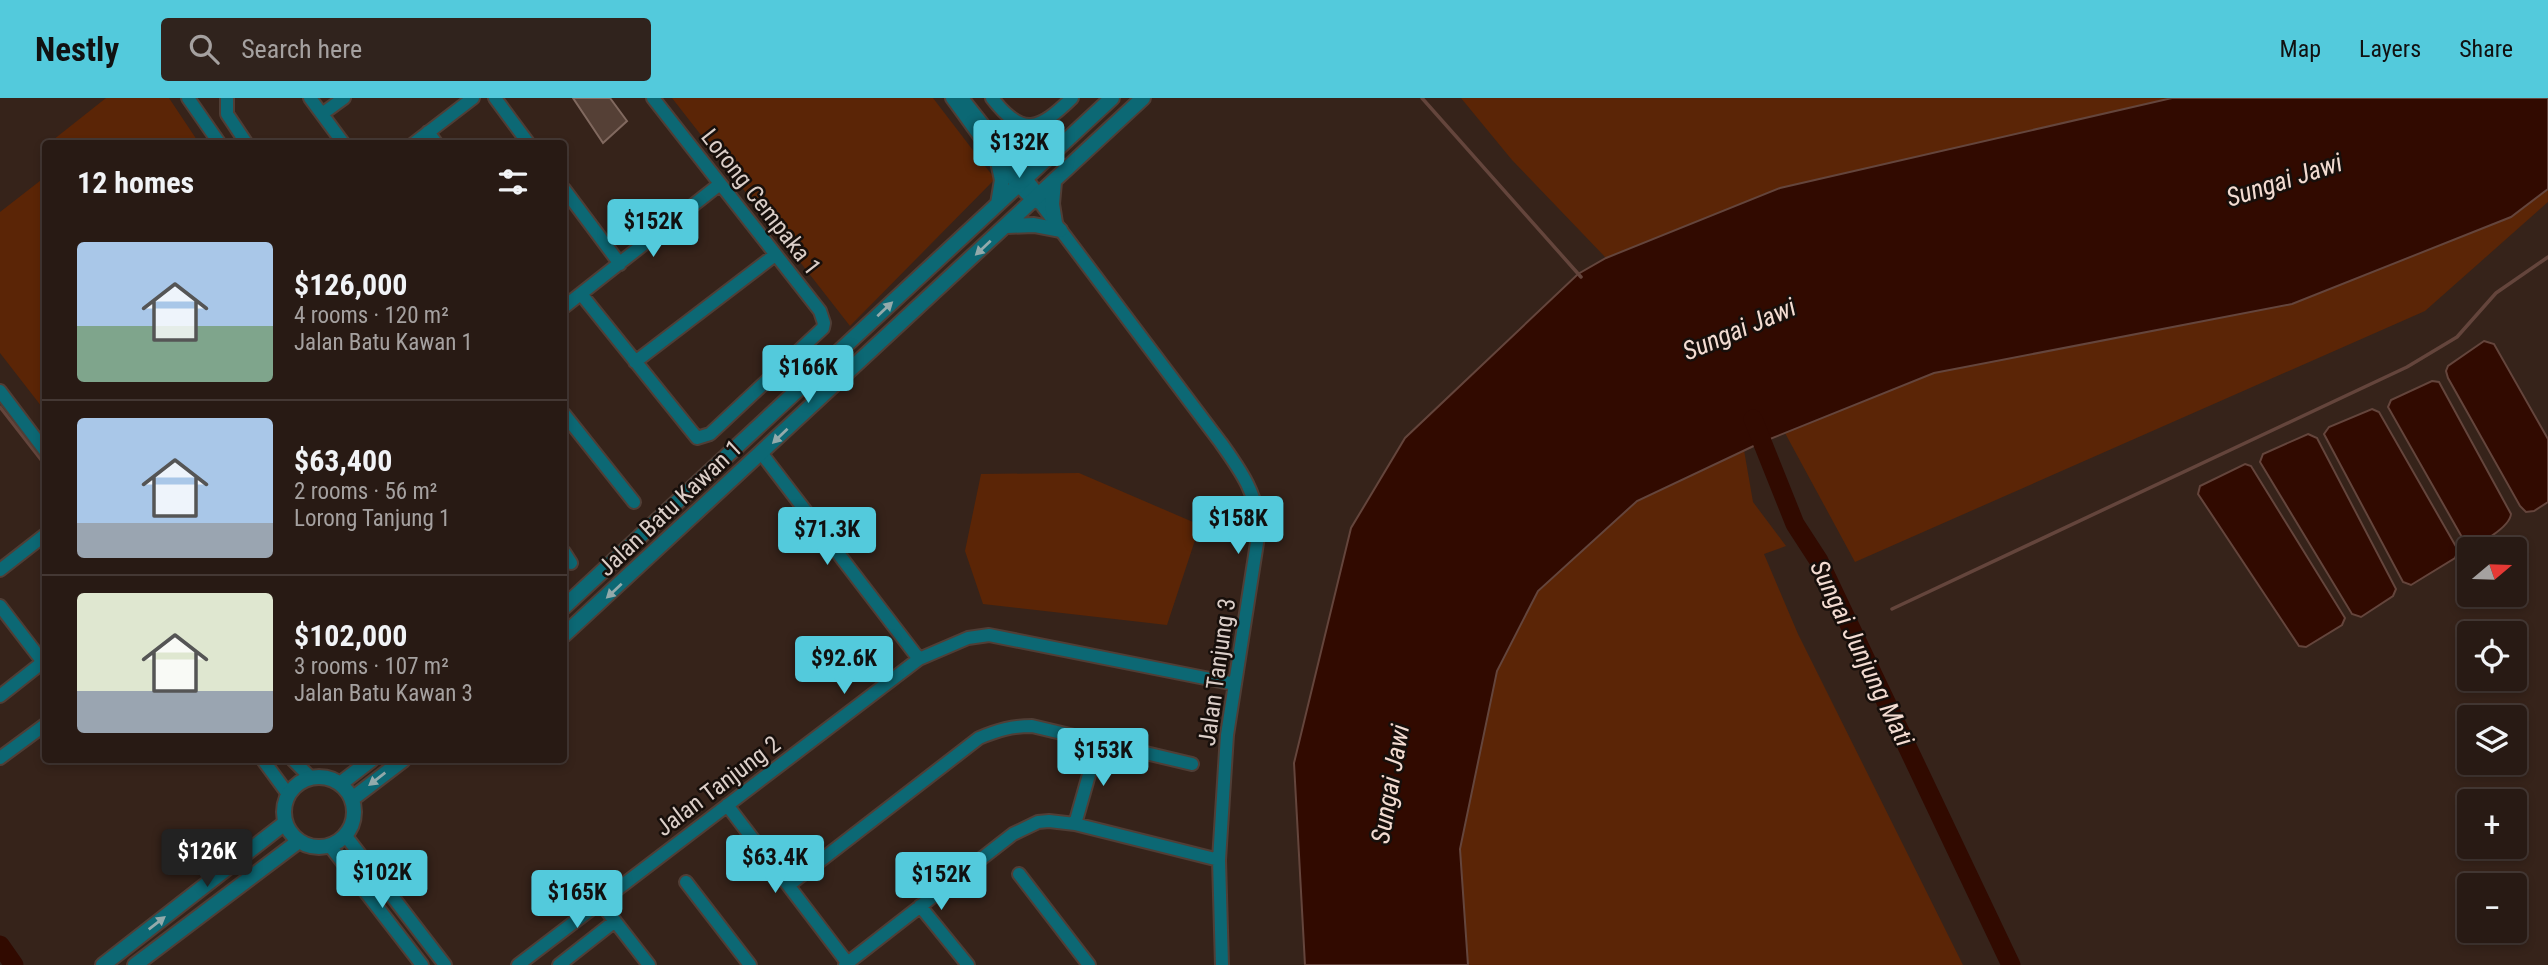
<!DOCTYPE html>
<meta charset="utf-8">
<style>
body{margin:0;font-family:"Roboto Condensed",sans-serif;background:#30231d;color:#f1f3f6;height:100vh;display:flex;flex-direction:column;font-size:26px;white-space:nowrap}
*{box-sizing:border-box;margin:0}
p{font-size:23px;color:#a5a1a0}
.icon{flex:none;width:38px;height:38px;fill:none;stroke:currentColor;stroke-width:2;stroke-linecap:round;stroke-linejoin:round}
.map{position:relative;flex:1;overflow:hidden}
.drawer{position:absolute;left:42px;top:42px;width:525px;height:623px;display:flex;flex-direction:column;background:#281a14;border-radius:7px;box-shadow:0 4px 10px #0003,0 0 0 2px #443834}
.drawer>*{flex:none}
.needle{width:46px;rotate:71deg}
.tools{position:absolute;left:2457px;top:439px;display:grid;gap:14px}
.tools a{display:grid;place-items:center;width:70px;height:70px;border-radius:7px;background:#281a14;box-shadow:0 4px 10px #0003,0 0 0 2px #443834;font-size:35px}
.price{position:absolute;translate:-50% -60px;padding:0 16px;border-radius:7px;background:#53cadc;color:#111;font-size:23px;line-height:46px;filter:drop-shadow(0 2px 4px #0008)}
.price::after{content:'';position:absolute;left:50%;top:42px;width:21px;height:16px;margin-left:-10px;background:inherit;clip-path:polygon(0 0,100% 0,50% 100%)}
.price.current{background:#222;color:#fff}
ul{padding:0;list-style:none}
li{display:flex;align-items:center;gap:21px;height:175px;padding:0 35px}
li+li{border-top:2px solid #443834}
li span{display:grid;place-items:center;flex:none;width:196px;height:140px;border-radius:7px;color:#555}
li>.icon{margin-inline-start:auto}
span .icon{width:84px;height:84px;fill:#fffc;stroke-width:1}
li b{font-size:30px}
h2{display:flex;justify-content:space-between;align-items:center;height:84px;padding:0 35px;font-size:30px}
header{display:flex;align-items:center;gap:42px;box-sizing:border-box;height:98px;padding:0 35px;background:#53cadc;color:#111}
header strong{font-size:33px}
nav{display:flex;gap:38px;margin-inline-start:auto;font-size:24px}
.search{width:490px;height:63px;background:#30231d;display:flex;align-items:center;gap:18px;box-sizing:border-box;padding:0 24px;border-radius:7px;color:#a5a1a0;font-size:26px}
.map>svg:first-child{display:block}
.green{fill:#5b2506}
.water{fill:#310a00;stroke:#64453c;stroke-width:2}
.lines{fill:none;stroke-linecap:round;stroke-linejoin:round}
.stream{stroke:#64453c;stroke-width:3.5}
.river{stroke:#310a00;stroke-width:19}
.building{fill:#554036;stroke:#81695f;stroke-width:2}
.minor-casing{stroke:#503e36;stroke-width:16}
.tertiary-casing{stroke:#503e36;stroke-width:18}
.minor{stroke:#0c6874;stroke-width:12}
.tertiary{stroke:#0c6874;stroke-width:14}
.oneway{fill:#93aaab}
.labels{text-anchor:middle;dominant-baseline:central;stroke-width:5;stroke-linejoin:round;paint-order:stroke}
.street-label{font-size:24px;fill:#dbcec8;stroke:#170f0b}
.water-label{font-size:26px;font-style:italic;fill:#f3dcd2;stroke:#170f0b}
</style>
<header>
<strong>Nestly</strong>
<div class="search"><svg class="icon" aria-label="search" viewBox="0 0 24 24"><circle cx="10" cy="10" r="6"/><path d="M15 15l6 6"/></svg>Search here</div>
<nav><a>Map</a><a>Layers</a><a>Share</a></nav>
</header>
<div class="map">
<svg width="2548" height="867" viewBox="0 0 2548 867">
<rect width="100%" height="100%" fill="#36231a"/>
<path class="green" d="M106 0H169L199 45H56L53 42Z
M672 0H933L995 81 850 228Z
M1461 0H2172L1780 90 1606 160 1512 62Z
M45 79V313L0 255V114Z
M2548 91V104L2425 213 1855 464 1785 335 1934 275 2292 206 2511 119Z
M1744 352 1753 404 1786 448 1764 456 1798 536 1963 867H1468L1460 751 1497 573 1538 493 1637 403Z
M1079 375 1200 427 1167 527 983 506 965 453 981 376Z"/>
<path class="water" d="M2172 0H2548V91L2511 119 2292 206 1934 275 1760 345 1637 403 1538 493 1497 573 1460 751 1468 867H1305L1294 665 1351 430 1405 340 1578 176 1606 160 1780 90Z
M2484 243 2494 246 2548 341V404L2534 413 2526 414 2520 408 2448 280 2446 273 2448 268Z
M2432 283 2439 284 2511 416C2510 428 2479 449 2467 448L2388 309 2391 302Z
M2372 311 2379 314 2458 452 2455 460 2411 487 2403 484 2324 336 2329 329Z
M2308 336 2317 340 2396 491 2393 498 2361 519 2352 516 2260 364 2263 356Z
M2245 366 2251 368 2345 520 2342 527 2306 549 2299 548 2198 396 2200 388Z"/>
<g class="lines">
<path class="stream" d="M1422 0 1581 179
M0 309 46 368
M1892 511 2407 269 2457 239 2496 195 2548 159"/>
<path class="river" d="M1753 321 1795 426 1819 463 2011 867
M0 847 14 867"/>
</g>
<path class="building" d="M573 0H610L627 23 603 45Z"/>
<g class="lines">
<g class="minor-casing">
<path id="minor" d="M188 0 220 46
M227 0V16L247 46
M310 0 344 46
M495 0 529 46
M952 0C969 22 1019 99 1041 106
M962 0 1039 97 1041 106 1221 345C1241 373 1258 397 1259 432L1227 637 1219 762 1222 867
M992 0C1023 40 1039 32 1072 0
M322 16 344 0
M428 34 437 46
M413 46 473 0
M564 91 620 166
M581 196 697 340 710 336 823 230 824 225 820 213 653 0
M564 209 720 86
M635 264 775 157
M0 293 46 354
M564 316 634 404
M762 356 919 561
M564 454 571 465
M0 472 46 436
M0 508 46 568
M0 598 43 564
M0 660 46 626
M263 662 288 696
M293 662 310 679
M727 707 849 867
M1075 726 1098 645
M345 737 445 867
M330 748 422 867
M1019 776 1089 867
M686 784 750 867
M789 787 979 640C998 632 1012 628 1032 628L1192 666
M600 804 649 867
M920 808 968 867
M518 867 919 561 968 540 989 537 1235 586
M559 867 615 823
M845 867 1013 736 1038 724 1049 723 1075 726 1219 762"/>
</g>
<g class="tertiary-casing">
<path id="tertiary" d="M997 43C1016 58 1035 57 1057 49
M997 59 1002 82 998 106
M1054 84 1052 106 1055 125
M1007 128 1034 127 1060 132
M564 509 1112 0
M564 537 1143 0
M284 714a35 35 0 1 1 70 0a35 35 0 1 1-70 0Z
M340 686 371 662
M352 701 403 662
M103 867 285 725
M135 867 299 743"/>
</g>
<use href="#minor" class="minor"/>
<use href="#tertiary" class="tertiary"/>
</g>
<defs><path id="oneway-solid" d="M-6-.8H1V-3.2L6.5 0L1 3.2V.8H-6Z" transform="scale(1.75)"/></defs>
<g class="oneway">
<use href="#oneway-solid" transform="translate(983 150) rotate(137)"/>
<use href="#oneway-solid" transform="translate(885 211) rotate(-43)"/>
<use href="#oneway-solid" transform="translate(780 338) rotate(136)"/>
<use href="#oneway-solid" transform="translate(614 493) rotate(137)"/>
<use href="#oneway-solid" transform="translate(377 681) rotate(142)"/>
<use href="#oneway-solid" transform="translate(157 825) rotate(-38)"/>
</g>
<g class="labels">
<g class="street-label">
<text transform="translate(761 104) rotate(52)">Lorong Cempaka 1</text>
<text transform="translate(670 410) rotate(-43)">Jalan Batu Kawan 1</text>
<text transform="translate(1217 574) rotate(-82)">Jalan Tanjung 3</text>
<text transform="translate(718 688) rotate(-37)">Jalan Tanjung 2</text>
</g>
<g class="water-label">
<text transform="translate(2284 82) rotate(-18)">Sungai Jawi</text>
<text transform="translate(1739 231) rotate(-23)">Sungai Jawi</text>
<text transform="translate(1862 555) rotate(64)">Sungai Junjung Mati</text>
<text transform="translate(1390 686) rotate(-80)">Sungai Jawi</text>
</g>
</g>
</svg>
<div class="tools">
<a><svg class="needle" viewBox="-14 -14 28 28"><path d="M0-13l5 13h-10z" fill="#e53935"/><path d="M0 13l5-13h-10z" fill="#a5a1a0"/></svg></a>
<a><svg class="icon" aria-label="locate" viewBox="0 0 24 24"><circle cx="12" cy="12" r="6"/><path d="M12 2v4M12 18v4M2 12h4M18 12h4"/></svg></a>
<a><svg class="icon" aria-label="layers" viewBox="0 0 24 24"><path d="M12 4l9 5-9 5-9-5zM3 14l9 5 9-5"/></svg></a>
<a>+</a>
<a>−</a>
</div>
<b class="price" style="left:1019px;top:82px">$132K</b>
<b class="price" style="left:653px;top:161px">$152K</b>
<b class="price" style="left:808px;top:307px">$166K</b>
<b class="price" style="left:1238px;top:458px">$158K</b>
<b class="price" style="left:827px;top:469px">$71.3K</b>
<b class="price" style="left:844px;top:598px">$92.6K</b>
<b class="price" style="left:1103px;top:690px">$153K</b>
<b class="price current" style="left:207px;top:791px">$126K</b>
<b class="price" style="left:775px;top:797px">$63.4K</b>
<b class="price" style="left:382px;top:812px">$102K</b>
<b class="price" style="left:941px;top:814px">$152K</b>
<b class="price" style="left:577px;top:832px">$165K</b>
<section class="drawer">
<h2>12 homes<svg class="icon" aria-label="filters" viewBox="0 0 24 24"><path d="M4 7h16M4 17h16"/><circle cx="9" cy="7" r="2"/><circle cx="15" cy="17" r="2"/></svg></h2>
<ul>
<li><span style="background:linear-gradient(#a9c7e8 60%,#7fa58c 0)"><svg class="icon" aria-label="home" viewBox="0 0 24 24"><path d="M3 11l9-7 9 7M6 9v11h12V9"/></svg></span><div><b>$126,000</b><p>4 rooms · 120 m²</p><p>Jalan Batu Kawan 1</p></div></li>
<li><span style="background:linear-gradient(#a9c7e8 75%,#9aa5b1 0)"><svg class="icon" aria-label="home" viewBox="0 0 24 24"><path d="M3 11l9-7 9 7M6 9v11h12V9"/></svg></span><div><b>$63,400</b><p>2 rooms · 56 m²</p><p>Lorong Tanjung 1</p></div></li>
<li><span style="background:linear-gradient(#dfe7d0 70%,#9aa5b1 0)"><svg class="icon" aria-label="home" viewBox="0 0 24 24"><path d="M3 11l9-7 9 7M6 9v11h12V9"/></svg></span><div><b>$102,000</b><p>3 rooms · 107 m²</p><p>Jalan Batu Kawan 3</p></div></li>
</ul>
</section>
</div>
